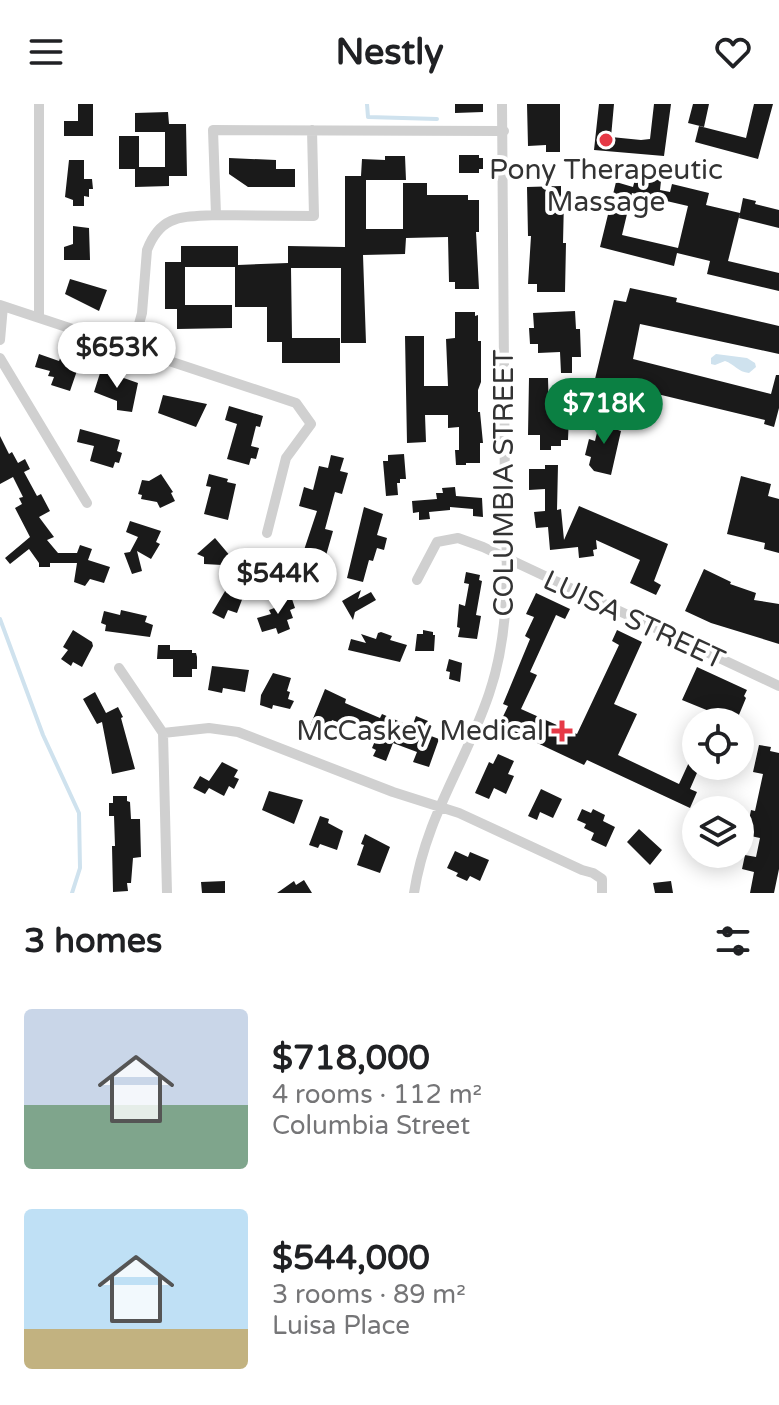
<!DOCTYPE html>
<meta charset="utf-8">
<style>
body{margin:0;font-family:"Varela Round",sans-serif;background:#f6f6f6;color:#202124;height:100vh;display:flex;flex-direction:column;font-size:30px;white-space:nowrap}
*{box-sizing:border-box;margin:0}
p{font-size:26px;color:#757577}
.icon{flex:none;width:44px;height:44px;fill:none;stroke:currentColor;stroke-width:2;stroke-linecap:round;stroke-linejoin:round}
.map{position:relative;height:789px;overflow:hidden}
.details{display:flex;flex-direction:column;background:#fff;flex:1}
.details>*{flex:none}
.tools{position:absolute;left:682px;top:604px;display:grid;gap:16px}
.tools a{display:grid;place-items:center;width:72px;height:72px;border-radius:50%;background:#fff;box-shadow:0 4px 20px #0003;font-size:40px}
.price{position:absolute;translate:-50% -68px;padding:0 18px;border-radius:28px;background:#fff;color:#222;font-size:26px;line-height:52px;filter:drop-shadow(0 2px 4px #0008)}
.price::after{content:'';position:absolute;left:50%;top:48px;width:24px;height:18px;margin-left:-12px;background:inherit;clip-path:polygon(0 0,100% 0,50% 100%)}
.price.on{background:#0b8043;color:#fff}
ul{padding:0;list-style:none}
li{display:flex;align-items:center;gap:24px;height:200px;padding:0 24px}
li span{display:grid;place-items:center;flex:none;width:224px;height:160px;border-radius:8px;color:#555}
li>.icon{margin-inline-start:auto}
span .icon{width:96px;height:96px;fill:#fffc;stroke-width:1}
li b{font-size:34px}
h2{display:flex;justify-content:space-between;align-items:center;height:96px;padding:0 24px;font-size:34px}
header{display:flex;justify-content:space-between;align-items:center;height:104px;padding:0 24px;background:#fff;font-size:36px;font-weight:700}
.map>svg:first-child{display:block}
.water{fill:#cfe2ee}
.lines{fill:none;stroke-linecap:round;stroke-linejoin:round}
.stream{stroke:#cfe2ee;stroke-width:4}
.building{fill:#1a1a1a;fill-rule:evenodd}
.street{stroke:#d0d0d0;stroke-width:10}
.poi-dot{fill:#e63946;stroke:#fff;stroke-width:3}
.labels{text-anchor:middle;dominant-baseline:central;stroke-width:8;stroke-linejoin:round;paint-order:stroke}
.poi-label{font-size:28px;fill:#333;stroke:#fff}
.street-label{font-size:28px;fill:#333;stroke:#fff}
</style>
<header><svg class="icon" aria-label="menu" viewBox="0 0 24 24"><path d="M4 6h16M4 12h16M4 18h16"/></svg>Nestly<svg class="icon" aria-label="heart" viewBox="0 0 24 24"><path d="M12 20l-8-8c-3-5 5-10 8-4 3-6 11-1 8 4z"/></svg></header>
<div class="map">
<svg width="779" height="789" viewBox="0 0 779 789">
<rect width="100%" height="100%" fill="#fff"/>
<path class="water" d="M716 250 747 254 755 259 756 263 749 269C738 268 734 260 725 257L715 261 711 260V254Z"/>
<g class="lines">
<path class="stream" d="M367 0 368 13 437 15
M0 515 43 631 79 709 80 764 72 789"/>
</g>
<path class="building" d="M78 0H93V32H64V17H78Z
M455 0H483V8L455 9Z
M527 0H560V48H546V41L528 42Z
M599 0H614L611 33 641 36 650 35 654 0H671L664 52 594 46Z
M693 0H709L704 23 688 19Z
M754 0H773L758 55 695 38 699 22 746 34Z
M168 8 169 20H186L187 72H169V82L135 83V65H119V32H139V63H165V28H135V9Z
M459 51H479V54H483V65H479V69H459Z
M385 52H405L406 76H366V125H403V79H427V91H468V96H479V128H476L479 185H455V178H449L448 133 406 134 405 150 363 151 366 239H341V164H291L292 234H340V259H282V238H267V203H235V163H185V201H232V224L177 225V205H165V158H181V142H238V161L288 159V142L345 143V72H361L362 55 385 56Z
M229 54 276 56V65H295V83H248L229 70Z
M69 56H84V75H92L93 85H89V93L84 92V102H73V96L65 93Z
M637 68 661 77 660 86 670 88 672 80 709 89 706 101 740 109 728 157 779 169V187L707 170 710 157 677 149 674 162 600 143 616 78 633 83ZM632 89 688 102 678 144 622 131Z
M561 82V95H564L563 139H566L565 188H537V180H528L531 132H528L527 83Z
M743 94 756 97 755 100 779 106V124L739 114Z
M73 122 89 124 90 156H64V143L73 140Z
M70 175 107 186 99 207 65 190Z
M630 184 677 194 676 198 779 222V250L640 220 633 255 771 290 776 271H779V304L774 323 764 320 765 316 595 275 614 196 626 198Z
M575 207 576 225H580L581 253H572V269H561L560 248 538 249V240H530L529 224H534L533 209Z
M455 208H475V212L478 211V237H481V278L478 286V308H480L483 339H480V359H466V361H456L455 346H459V323L448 324V311H425L426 338 407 339 405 232H424V282H448L446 235 455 234Z
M39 250 59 257 61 252 80 258 70 287 51 281 54 273 48 272 50 267 35 263Z
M101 266 138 279 132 308 117 306V297L94 288Z
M529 274H548L549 310H569L568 336H561V342H551V346H540V331H528Z
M163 291 207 300 196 323 158 309Z
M229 302 263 312 260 323 256 322 251 342 259 344 256 355 251 354 249 361 227 355 237 320 225 316Z
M601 311 620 315 618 326 621 327 611 371 594 367 589 361 591 353 585 351 589 335 595 337Z
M80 325 120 336 117 347 122 349 119 359 115 358 113 364 90 357 94 342 77 338Z
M0 332 9 350 12 348 18 359 25 355 30 365 24 368 37 392 41 390 50 407 39 413 54 433 47 436 58 449H77L80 441 92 445 88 456 110 463 104 479 90 475 85 482 74 478 77 459H50V463H39V459L29 445 10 460 5 454 30 433 15 404 22 400 19 394 23 393 13 373 0 380Z
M404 350 406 375H400V379H397L398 391 386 392 383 357H388V351Z
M331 351 344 354 340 367 348 369 342 390 335 388 325 425 333 427 317 483 300 479 304 464 302 463 305 453 302 452 317 407 299 402 304 383 313 386 319 362 328 364Z
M545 361H558L557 406 561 405 564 436 579 402 668 440 654 477 661 481 656 491 630 479 640 456 596 436 597 445 593 446 594 452 579 454 578 443 550 446 548 423 536 424 534 408 545 407V385L529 386V365H545Z
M161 370 173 388 171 389 175 397 160 404 157 398 141 395 142 391 138 390 142 376 149 377Z
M209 370 228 375 227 378 236 380 228 416 204 410 211 383 206 382Z
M741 372 771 380 768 392 779 395V449L764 445 765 439 727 430Z
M455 383 456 392 482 394 483 413 473 412V405L450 403V406L429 408 430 415 419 416V408L413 409 412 397 437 395 436 389H443L442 384Z
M364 403 383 410 377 431 387 434 384 446 377 444 373 457 369 456 363 478 347 474Z
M130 417 161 427 156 438 160 440 151 455 137 447 142 467 132 470 124 449 130 448 138 433 126 428Z
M215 434 231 453 222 461 204 460V453L197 450Z
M704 465 731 478 730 480 756 489 754 496 779 500V540L711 519 685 507Z
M466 468 480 471 479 476 482 477 476 511 481 512 477 535 458 533 460 524 457 523 459 500 465 502 469 480 464 479Z
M231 477 236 480 239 477 246 485 237 509 228 506 224 515 212 509Z
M361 486 358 495 371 488 376 496 355 508 353 516 342 497Z
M290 489 295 504 290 506 293 514 287 516 290 525 278 530 276 524 262 528 257 514 271 510 269 506 277 503 275 498 280 497 279 493Z
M536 489 570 505 565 515 556 511 530 568 537 571 521 605 577 630 619 541 612 537 617 526 642 538 614 600 637 610 618 651 679 680 696 643V662H700L690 685 697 688 690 704 587 656 584 661 499 621 508 602 503 600 530 535 525 532 534 513 526 510Z
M121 506 147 512 145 518 153 521 150 533 105 527 106 521 101 519 104 507 120 511Z
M73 526 92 538 93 542 82 563 73 558 71 562 61 555 68 546 63 543Z
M423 526 433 528V531H435L434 547H415L417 530H423Z
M381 528 392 532 390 536 407 541 400 558 348 546 351 535 366 539 361 530 376 535 378 529Z
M158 541H170V546H192V549H196L197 553V565H192V573H173V555H157Z
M449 555 462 559 460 578 449 575 450 568 446 567Z
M212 562 249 566 245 588 223 584 222 589 208 586Z
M697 563 747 586 744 592 746 594 736 618 682 596Z
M273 569 291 574 287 587 290 588 288 595 294 597 290 605 273 601 272 605 260 601 261 591Z
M325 585 346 595 345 599 380 614 382 610 412 623 416 612 428 617 427 620 434 623 431 632 439 635 429 663 413 658 417 648 393 639 386 657 373 652 376 646 372 644 377 632 371 630 373 625 352 616 348 622 332 616 328 626 323 624 319 632 308 627Z
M95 588 106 609 118 603 123 613 121 614 135 665 112 670 102 618 97 620 83 595Z
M759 641 771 643 770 647 779 649V765L774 789H750L754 768 742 765 745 751 756 753 760 734 746 731 751 706 755 707 763 670 753 668Z
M498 650 514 657 508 670 514 672 506 690 494 684 489 695 475 689 489 658 493 660Z
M222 658 238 666 234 673 239 675 234 685 229 682 224 692 209 684 205 690 193 684 200 672 209 677Z
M541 685 562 695 553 714 540 708 537 716 528 712Z
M269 687 303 696 294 720 262 706Z
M113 692H127V697L130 698 131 715H140L141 753 133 754 131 779H127L128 787 113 788 112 742H115L114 712H109V699H113Z
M582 705 591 709 593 705 605 711 603 717 615 723 606 743 591 736 594 729 584 724 586 720 577 716Z
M320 712 329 715 328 719 343 727 337 746 320 740 318 744 309 741Z
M639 725 662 746 650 761 627 738Z
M365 730 390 743 380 769 357 761 364 741 361 740Z
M455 747 468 753 470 748 489 756 480 777 470 772 467 777 456 772 458 769 447 764Z
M304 776 312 789H277L294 777 296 781Z
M225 777V789H202L201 778Z
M671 777 673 789H655L653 779Z"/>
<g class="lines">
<path class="street" d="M216 111 314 112 312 26
M0 201 296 299 311 320 286 354 267 429
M39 214V0
M0 236 3 202
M132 246 142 209 147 146C161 110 182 113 216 111L213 26 504 27
M0 254 87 399
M417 476 437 438 458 434 483 443 779 582
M119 564 163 629
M163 629 209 624 238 628 393 688 459 709 582 766 593 769 602 775V789
M163 629 167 789
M414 789C426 712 465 661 489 590 510 529 508 461 505 397L502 0"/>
</g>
<g class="poi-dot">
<circle cx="606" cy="36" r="8"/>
<path d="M558 615h8v8h8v8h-8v8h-8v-8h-8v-8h8z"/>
</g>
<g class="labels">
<g class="poi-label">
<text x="606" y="66">Pony Therapeutic<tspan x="606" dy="32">Massage</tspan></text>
<text x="544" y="627" text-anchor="end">McCaskey Medical</text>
</g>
<g class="street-label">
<text transform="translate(504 379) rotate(-90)">COLUMBIA STREET</text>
<text transform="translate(634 516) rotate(25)">LUISA STREET</text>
</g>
</g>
</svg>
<div class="tools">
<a><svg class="icon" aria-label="locate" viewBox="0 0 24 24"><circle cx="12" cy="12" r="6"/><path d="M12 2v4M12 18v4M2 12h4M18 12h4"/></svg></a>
<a><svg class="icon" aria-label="layers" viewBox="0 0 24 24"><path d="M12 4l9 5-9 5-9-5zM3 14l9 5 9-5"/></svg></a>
</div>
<b class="price" style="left:117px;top:286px">$653K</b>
<b class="price on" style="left:604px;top:342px">$718K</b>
<b class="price" style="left:278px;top:512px">$544K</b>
</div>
<section class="details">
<h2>3 homes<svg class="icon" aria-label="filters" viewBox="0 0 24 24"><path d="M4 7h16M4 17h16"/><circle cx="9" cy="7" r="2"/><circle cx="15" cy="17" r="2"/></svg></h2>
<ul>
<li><span style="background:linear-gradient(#c9d6e8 60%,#7fa58c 0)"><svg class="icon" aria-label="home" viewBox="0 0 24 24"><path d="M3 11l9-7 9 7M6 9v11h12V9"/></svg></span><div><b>$718,000</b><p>4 rooms · 112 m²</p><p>Columbia Street</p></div></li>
<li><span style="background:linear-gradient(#bfe0f5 75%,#c2b280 0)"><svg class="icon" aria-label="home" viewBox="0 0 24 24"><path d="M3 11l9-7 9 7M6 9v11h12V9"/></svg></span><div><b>$544,000</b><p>3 rooms · 89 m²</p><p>Luisa Place</p></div></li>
</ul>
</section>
